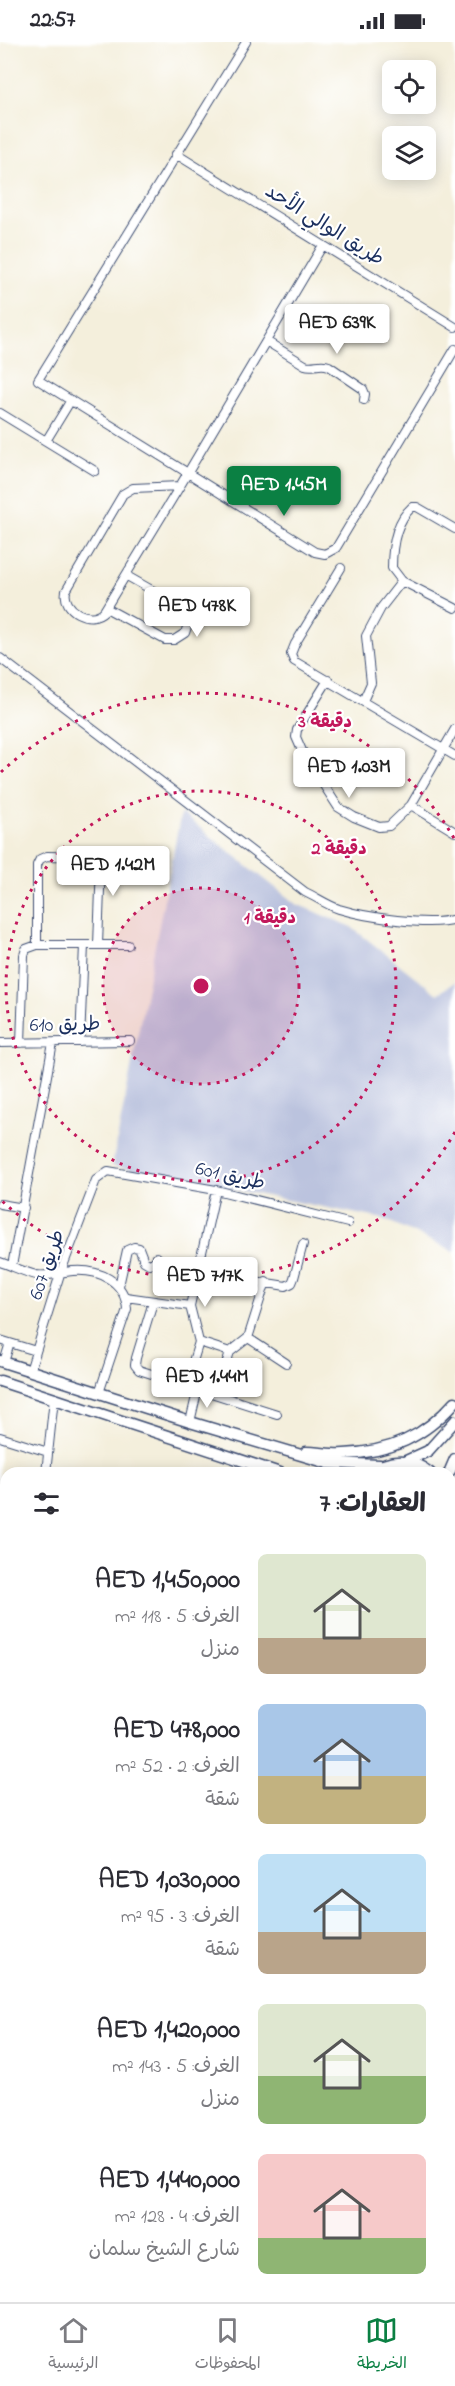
<!DOCTYPE html>
<html lang="ar">
<meta charset="utf-8">
<style>
body{margin:0;font-family:"Indie Flower","Playpen Sans Arabic",sans-serif;background:#f2f2f3;color:#2b2b33;direction:rtl;height:100vh;display:flex;flex-direction:column;font-size:22px;white-space:nowrap}
*{box-sizing:border-box;margin:0}
p{font-size:20px;color:#7c7c81}
.icon{flex:none;width:33px;height:33px;fill:none;stroke:currentColor;stroke-width:2;stroke-linecap:round;stroke-linejoin:round}
.map{position:relative;flex:1;overflow:hidden;direction:ltr}
.sheet{position:absolute;left:0px;top:1425px;width:456px;height:836px;display:flex;flex-direction:column;background:#fff;border-radius:18px 18px 0 0;box-shadow:0 3px 15px #0003;direction:rtl}
.sheet>*{flex:none}
.tools{position:absolute;left:382px;top:18px;display:grid;gap:12px}
.tools a{display:grid;place-items:center;width:54px;height:54px;border-radius:9px;background:#fff;box-shadow:0 3px 15px #0003;font-size:30px}
.price{position:absolute;translate:-50% -51px;padding:0 14px;border-radius:6px;background:#fff;color:#222;font-size:20px;line-height:39px;filter:drop-shadow(0 2px 3px #0008)}
.price::after{content:'';position:absolute;left:50%;top:36px;width:18px;height:14px;margin-left:-9px;background:inherit;clip-path:polygon(0 0,100% 0,50% 100%)}
.price.active{background:#0b8043;color:#fff}
ul{padding:0;list-style:none}
li{display:flex;align-items:center;gap:18px;height:150px;padding:0 30px}
li span{display:grid;place-items:center;flex:none;width:168px;height:120px;border-radius:9px;color:#555}
li>.icon{margin-inline-start:auto}
span .icon{width:72px;height:72px;fill:#fffc;stroke-width:1}
li b{font-size:26px}
h2{display:flex;justify-content:space-between;align-items:center;height:72px;padding:0 30px;font-size:26px}
.status{display:flex;justify-content:space-between;align-items:center;height:42px;padding:0 30px;background:#fff;direction:ltr}
.status svg{height:16px;fill:currentColor}
.tabs{display:flex;justify-content:space-around;align-items:center;height:84px;border-top:2px solid #e1e1e2;background:#fff;font-size:16px;color:#7c7c81}
.tabs a{display:grid;justify-items:center;gap:3px}
.tabs .active{color:#0b8043}
.map>svg:first-child{display:block}
.industrial{fill:#bbc3de}
.lines{fill:none;stroke-linecap:round;stroke-linejoin:round}
.minor-casing{stroke:#3c4c71;stroke-width:10}
.major-casing{stroke:#3c4c71;stroke-width:13}
.minor{stroke:#fff;stroke-width:8}
.major{stroke:#fff;stroke-width:10}
.ring{fill:none;stroke:#c2185b;stroke-width:3;stroke-dasharray:3 6}
.labels{text-anchor:middle;dominant-baseline:central;stroke-width:4.5;stroke-linejoin:round;paint-order:stroke}
.street-label{font-size:20px;fill:#1b2f5e;stroke:#fff}
.centre{fill:#c2185b;stroke:#fff;stroke-width:3}
.ring-label{font-size:18px;text-anchor:middle;font-weight:bold;fill:#c2185b;stroke:#fff;stroke-width:4.5;stroke-linejoin:round;paint-order:stroke}
</style>
<div class="status"><b>22:57</b><svg viewBox="0 0 49 12"><path d="M0 12V9h3v3zM5 12V6h3v6zM10 12V3h3v9zM15 12V0h3v12zM26 1h20v11H26zM47 4h2v5h-2z"/></svg></div>
<div class="map">
<svg width="455" height="2260" viewBox="0 0 455 2260">
<rect width="100%" height="100%" fill="#fff"/>
<filter id="ink" filterUnits="userSpaceOnUse"><feTurbulence type="fractalNoise" baseFrequency=".0167" numOctaves="2"/><feDisplacementMap in="SourceGraphic" scale="12" xChannelSelector="R" yChannelSelector="G"/><feConvolveMatrix kernelMatrix="1 2 1 2 8 2 1 2 1" color-interpolation-filters="sRGB"/></filter>
<filter id="wash" filterUnits="userSpaceOnUse"><feTurbulence type="fractalNoise" baseFrequency=".008" numOctaves="4" result="noise"/><feDisplacementMap in="SourceGraphic" scale="24" xChannelSelector="R" yChannelSelector="G"/><feGaussianBlur stdDeviation="1.35" result="paint"/><feColorMatrix in="noise" values="0 0 0 0 0 0 0 0 0 0 0 0 0 0 0 0 0 1.4 0 .05"/><feComposite in="paint" operator="in"/></filter>
<g filter="url(#wash)">
<rect width="100%" height="100%" fill="#f4efdc"/>
<path class="industrial" d="M181 771 296 862 350 884 437 952 455 940V1210L384 1177 112 1124Z"/>
</g>
<g filter="url(#ink)">
<g class="lines">
<g class="minor-casing">
<path id="minor" d="M246 0 38 338 315 510 325 512 336 506 455 307
M176 112 455 285
M266 299 305 323C314 326 320 320 329 324L363 347 365 352 364 358
M0 371 95 429
M46 399 71 358
M180 444 104 569C90 583 62 568 66 549L123 452 133 446Z
M180 444 323 203
M455 487 417 465H412C395 480 392 505 392 526L402 539 455 566
M341 526 295 602 291 612 294 619 455 714
M106 566 165 598H174L185 591 189 579 186 570 180 564 127 534
M0 616 305 850C316 855 327 863 339 867 365 875 429 885 455 877
M328 638 297 688 296 695 303 711 338 765 354 775 379 785 389 784 411 763 455 790
M363 659 371 641 366 594 381 566 402 539
M411 763 455 687
M37 903V823L40 817 47 814 93 815 98 816 101 820 98 903
M80 1000 84 903
M0 1001 130 999
M21 1001 24 913 26 907 37 903H128
M0 1162 24 1166
M0 1220C12 1224 24 1230 36 1233 48 1235 60 1230 73 1229 99 1227 125 1239 127 1267L99 1351
M12 1224 53 1001
M199 1230 286 1244 292 1241 294 1236 303 1202
M119 1244 127 1208 134 1205 139 1206 144 1219 149 1222 154 1220 157 1215
M126 1255 190 1264
M153 1260 136 1316 135 1323 139 1328 277 1372
M248 1296 286 1321
M0 1298 36 1309
M199 1300 230 1310 248 1296 266 1239
M4 1320 10 1301
M30 1329 60 1232 96 1138 108 1129 216 1148 348 1181
M186 1342 199 1300 190 1264 216 1148
M216 1352 230 1310
M190 1380 198 1346
M0 1395 48 1410
M46 1431 54 1356
M0 1494 6 1495
M0 1559 6 1560
M0 1630H6
M450 1698 455 1701
M0 1757H6
M0 1767 6 1769
M450 1790 455 1782
M450 1806 455 1807
M0 1825 6 1826
M0 1865H6
M450 1933 455 1935
M0 1961 6 1894
M0 2004H6
M36 2260 39 2254
M212 2260 214 2254
M377 2260 378 2254
M389 2260 390 2254"/>
</g>
<g class="major-casing">
<path id="major" d="M0 1319 190 1380 328 1421 380 1423
M0 1339 280 1431
M306 1410C319 1410 332 1413 344 1412 391 1410 424 1395 455 1360
M406 1419 428 1409 455 1379
M371 1431C388 1416 412 1416 430 1431
M449 1431 455 1417
M450 1458 455 1463
M450 1488H455
M450 1513H455
M450 2099H455
M450 2116H455
M0 2182 6 2171
M0 2216 6 2206"/>
</g>
<use href="#minor" class="minor"/>
<use href="#major" class="major"/>
</g>
</g>
<circle cx="201" cy="944" r="98" fill="#c2185b" fill-opacity=".12"/>
<g class="ring">
<circle cx="201" cy="944" r="98"/>
<circle cx="201" cy="944" r="195"/>
<path d="M455 1090A293 293 0 0 1 1 1158M1 730A293 293 0 0 1 455 798"/>
</g>
<g class="labels">
<g class="street-label">
<text transform="translate(324 184) rotate(32)">طريق الوالي الأحد</text>
<text transform="translate(65 984) rotate(-1)">طريق 610</text>
<text transform="translate(230 1135) rotate(13)">طريق 601</text>
<text transform="translate(48 1223) rotate(-71)">طريق 607</text>
</g>
</g>
<circle cx="201" cy="944" r="9" class="centre"/>
<g class="ring-label">
<text x="325" y="685">3 دقيقة</text>
<text x="339" y="812">2 دقيقة</text>
<text x="270" y="881">1 دقيقة</text>
</g>
</svg>
<div class="tools">
<a><svg class="icon" aria-label="locate" viewBox="0 0 24 24"><circle cx="12" cy="12" r="6"/><path d="M12 2v4M12 18v4M2 12h4M18 12h4"/></svg></a>
<a><svg class="icon" aria-label="layers" viewBox="0 0 24 24"><path d="M12 4l9 5-9 5-9-5zM3 14l9 5 9-5"/></svg></a>
</div>
<b class="price" style="left:337px;top:313px">AED 639K</b>
<b class="price active" style="left:284px;top:475px">AED 1.45M</b>
<b class="price" style="left:197px;top:596px">AED 478K</b>
<b class="price" style="left:349px;top:757px">AED 1.03M</b>
<b class="price" style="left:113px;top:855px">AED 1.42M</b>
<b class="price" style="left:205px;top:1266px">AED 717K</b>
<b class="price" style="left:207px;top:1367px">AED 1.44M</b>
<section class="sheet">
<h2>العقارات: 7<svg class="icon" aria-label="filters" viewBox="0 0 24 24"><path d="M4 7h16M4 17h16"/><circle cx="9" cy="7" r="2"/><circle cx="15" cy="17" r="2"/></svg></h2>
<ul>
<li><span style="background:linear-gradient(#dfe7d0 70%,#b9a48a 0)"><svg class="icon" aria-label="home" viewBox="0 0 24 24"><path d="M3 11l9-7 9 7M6 9v11h12V9"/></svg></span><div><b>AED 1,450,000</b><p>الغرف: 5 · 118 m²</p><p>منزل</p></div></li>
<li><span style="background:linear-gradient(#a9c7e8 60%,#c2b280 0)"><svg class="icon" aria-label="home" viewBox="0 0 24 24"><path d="M3 11l9-7 9 7M6 9v11h12V9"/></svg></span><div><b>AED 478,000</b><p>الغرف: 2 · 52 m²</p><p>شقة</p></div></li>
<li><span style="background:linear-gradient(#bfe0f5 65%,#b9a48a 0)"><svg class="icon" aria-label="home" viewBox="0 0 24 24"><path d="M3 11l9-7 9 7M6 9v11h12V9"/></svg></span><div><b>AED 1,030,000</b><p>الغرف: 3 · 95 m²</p><p>شقة</p></div></li>
<li><span style="background:linear-gradient(#dfe7d0 60%,#8fb573 0)"><svg class="icon" aria-label="home" viewBox="0 0 24 24"><path d="M3 11l9-7 9 7M6 9v11h12V9"/></svg></span><div><b>AED 1,420,000</b><p>الغرف: 5 · 143 m²</p><p>منزل</p></div></li>
<li><span style="background:linear-gradient(#f6c9c9 70%,#8fb573 0)"><svg class="icon" aria-label="home" viewBox="0 0 24 24"><path d="M3 11l9-7 9 7M6 9v11h12V9"/></svg></span><div><b>AED 1,440,000</b><p>الغرف: 4 · 128 m²</p><p>شارع الشيخ سلمان</p></div></li>
</ul>
</section>
</div>
<nav class="tabs">
<a class="active"><svg class="icon" aria-label="map" viewBox="0 0 24 24"><path d="M3 6l6-2 6 2 6-2v14l-6 2-6-2-6 2zM9 4v14M15 6v14"/></svg>الخريطة</a>
<a><svg class="icon" aria-label="saved" viewBox="0 0 24 24"><path d="M7 4h10v16l-5-4-5 4z"/></svg>المحفوظات</a>
<a><svg class="icon" aria-label="home" viewBox="0 0 24 24"><path d="M3 11l9-7 9 7M6 9v11h12V9"/></svg>الرئيسية</a>
</nav>
